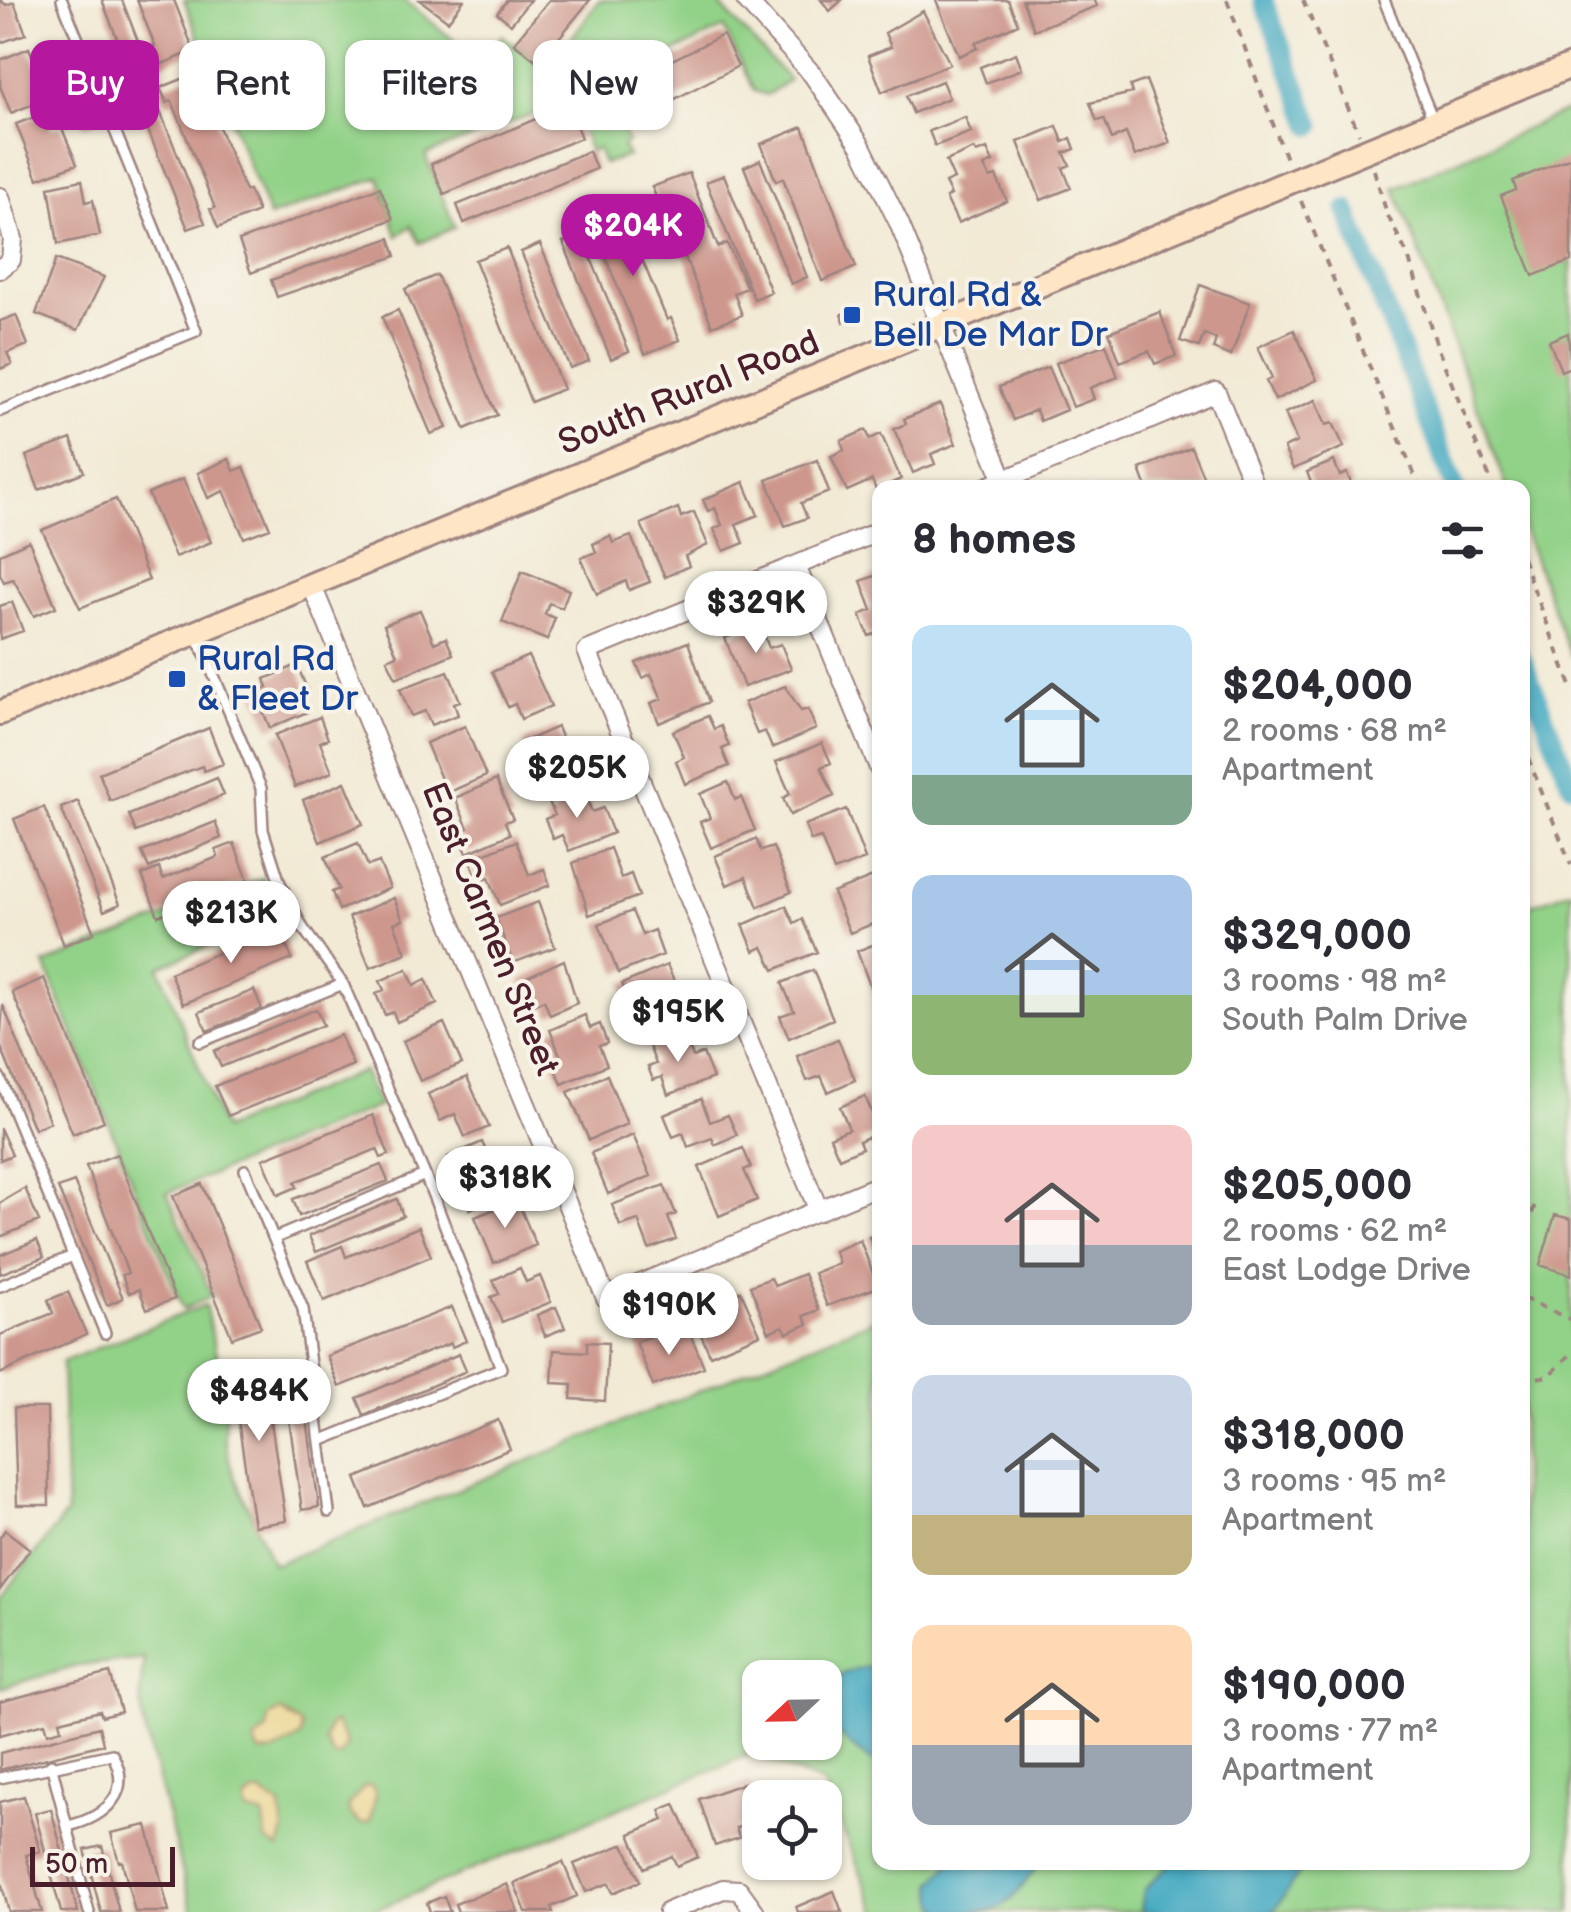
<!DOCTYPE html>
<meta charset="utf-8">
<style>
body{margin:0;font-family:"Balsamiq Sans",sans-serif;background:#f7f7f7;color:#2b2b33;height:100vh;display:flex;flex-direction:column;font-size:38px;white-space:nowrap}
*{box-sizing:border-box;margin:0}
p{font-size:32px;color:#7c7c81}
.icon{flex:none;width:55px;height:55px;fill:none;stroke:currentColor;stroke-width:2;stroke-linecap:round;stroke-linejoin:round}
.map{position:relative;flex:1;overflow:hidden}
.panel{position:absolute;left:872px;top:480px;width:658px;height:1390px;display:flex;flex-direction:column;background:#fff;border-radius:20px;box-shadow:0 2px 8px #0004}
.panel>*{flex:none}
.top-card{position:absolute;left:30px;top:40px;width:692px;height:90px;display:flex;gap:20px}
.needle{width:65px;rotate:248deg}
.fabs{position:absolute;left:742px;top:1660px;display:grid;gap:20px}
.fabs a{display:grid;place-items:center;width:100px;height:100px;border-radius:20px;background:#fff;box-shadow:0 2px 8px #0004;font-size:50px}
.scale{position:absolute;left:30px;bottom:25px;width:145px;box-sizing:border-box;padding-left:10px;border:5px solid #4a1f2b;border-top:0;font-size:28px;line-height:35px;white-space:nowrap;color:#4a1f2b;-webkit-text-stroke:8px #f7f3e8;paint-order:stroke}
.price{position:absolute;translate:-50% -85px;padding:0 22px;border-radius:35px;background:#fff;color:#222;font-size:32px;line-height:65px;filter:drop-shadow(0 2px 5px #0008)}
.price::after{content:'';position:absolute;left:50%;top:60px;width:30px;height:22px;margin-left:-15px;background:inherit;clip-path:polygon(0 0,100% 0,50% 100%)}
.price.active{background:#b5179e;color:#fff}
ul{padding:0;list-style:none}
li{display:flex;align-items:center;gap:30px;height:250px;padding:0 40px}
li span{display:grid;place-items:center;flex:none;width:280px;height:200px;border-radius:20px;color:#555}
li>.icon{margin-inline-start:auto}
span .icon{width:120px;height:120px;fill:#fffc;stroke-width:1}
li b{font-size:42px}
h2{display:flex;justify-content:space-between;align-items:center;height:120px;padding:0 40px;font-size:42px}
.pill{padding:0 35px;border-radius:20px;background:#fff;box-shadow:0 2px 8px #0004;font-size:35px;line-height:90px}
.pill.active{background:#b5179e;color:#fff}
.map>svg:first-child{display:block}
.green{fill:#92d288;stroke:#6e785a;stroke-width:2.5;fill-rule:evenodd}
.sand{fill:#eeda9e;stroke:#9c7c64;stroke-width:2.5}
.water{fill:#41a8c1;stroke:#466476;stroke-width:2.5}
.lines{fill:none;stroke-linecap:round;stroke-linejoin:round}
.canal{stroke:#41a8c1;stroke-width:20}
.building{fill:#ce978d}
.service-casing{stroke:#9e8480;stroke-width:14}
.minor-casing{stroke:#9e8480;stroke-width:22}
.secondary-casing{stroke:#9e8480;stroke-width:28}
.path{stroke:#9e8480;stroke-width:4;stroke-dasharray:8 8;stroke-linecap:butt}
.service{stroke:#fff;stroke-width:9}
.minor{stroke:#fff;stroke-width:18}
.secondary{stroke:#fde5c5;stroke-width:22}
.transit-dot{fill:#1a4fb4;stroke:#f7f3e8;stroke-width:4}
.labels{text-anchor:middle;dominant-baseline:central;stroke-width:8;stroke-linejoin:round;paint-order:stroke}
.transit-label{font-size:35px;fill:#164399;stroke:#f7f3e8;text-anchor:start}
.street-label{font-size:35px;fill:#4a1f2b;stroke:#f7f3e8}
</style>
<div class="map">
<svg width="1571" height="1912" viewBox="0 0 1571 1912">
<rect width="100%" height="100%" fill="#f7f3e8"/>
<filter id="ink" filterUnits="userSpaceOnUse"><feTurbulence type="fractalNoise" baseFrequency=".01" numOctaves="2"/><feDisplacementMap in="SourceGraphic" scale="20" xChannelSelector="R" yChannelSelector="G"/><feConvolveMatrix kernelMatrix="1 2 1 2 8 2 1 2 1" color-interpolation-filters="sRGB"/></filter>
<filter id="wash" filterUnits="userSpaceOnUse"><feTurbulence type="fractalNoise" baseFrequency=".0048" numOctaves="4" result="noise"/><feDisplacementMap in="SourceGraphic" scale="40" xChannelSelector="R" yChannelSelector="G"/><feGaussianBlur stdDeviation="2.25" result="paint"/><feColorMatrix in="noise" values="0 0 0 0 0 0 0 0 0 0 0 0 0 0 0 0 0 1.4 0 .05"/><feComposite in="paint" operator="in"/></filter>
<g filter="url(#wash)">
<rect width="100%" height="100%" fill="#f2ead5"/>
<path class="green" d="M184 0H404L481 62 502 35 548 70 599 0H715L789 80 767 95 754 91 724 28 600 88 628 142 622 146 628 156 603 164 597 148 590 152 570 100 425 155 455 227 420 243 411 226 397 236 379 177 269 217Z
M1571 109V657L1523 528 1522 488 1507 487 1395 188Z
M263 878 283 914 159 967 223 1129 363 1071 379 1106 167 1193 212 1296 183 1309 45 964Z
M1571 890V1912H877L824 1784 750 1754 370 1912H193L144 1726 140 1695 144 1658 77 1666 0 1688V1598L67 1513 62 1362 205 1305 226 1398 224 1436 232 1471 273 1565 880 1317V1862H1522V908ZM760 1678H825V1742H760Z"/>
<path class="sand" d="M280 1711 301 1725V1736L274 1752 260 1753 254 1742 267 1730 268 1717Z
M336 1723 346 1745 339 1756 332 1755 324 1740 329 1726Z
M365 1786H372L376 1794 370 1822 361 1824 350 1814 348 1805Z
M253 1793H262L281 1807 284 1831 279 1849 266 1841 264 1816 246 1811 245 1801Z"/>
<path class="water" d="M866 1667 880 1668V1766C851 1748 815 1724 828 1685L845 1673Z
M1172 1862H1303L1302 1869 1273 1912H1141L1144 1890Z
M950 1863V1862L1039 1863C1005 1912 1006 1912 945 1912L937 1905 933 1884Z"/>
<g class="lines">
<path class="canal" d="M1263 0 1312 126
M1347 210 1455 488
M1522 660 1571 784"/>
</g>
<g id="blocks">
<path class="building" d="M0 0 6 5 14 2 26 34 0 43Z
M102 0H122L146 62 129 69Z
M137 0H174L194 51 157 66 150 48 155 46Z
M420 0H464L448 21Z
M507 0H530L511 24 497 13Z
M549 0H590L554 44 561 50 547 69 514 43Z
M821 0H842L830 11Z
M936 0H1008L1018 24 975 43 978 48 959 56Z
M1022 0H1095L1097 6 1034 30Z
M923 11 950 64 882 92 868 56 891 47 885 33Z
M723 35 738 66 623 126 605 93Z
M29 48 50 97 11 113 0 86V60Z
M1016 53 1022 69 986 83 980 67Z
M197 73 245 191 249 190 258 212 218 228 210 209 215 208 172 101 167 103 160 88Z
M1146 80 1170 143 1135 156 1126 133 1112 139 1104 119 1097 121 1090 103 1132 93 1130 86Z
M942 81 949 98 913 113 906 96Z
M93 93 104 119 84 127 73 101Z
M568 105 581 138 444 194 431 164Z
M158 106 205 223 188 229 141 113Z
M45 113 52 129 61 126 77 164 38 179 16 124Z
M965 117 971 132 935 146 929 131Z
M1057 126 1063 142 1071 138 1075 149 1064 153 1070 165 1063 168 1071 188 1041 200 1018 142Z
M803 127 856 267 822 281 783 178 776 181 761 144Z
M974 149 976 153 987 149 993 162 984 166 990 178 996 176 1007 201 958 223 946 198 951 195 945 183 954 179 946 161Z
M589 151 596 169 464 223 457 205Z
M1571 157V261L1533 276 1501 196 1516 190 1513 181Z
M760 160 807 277 791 284 744 167Z
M689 173 718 247 727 243 747 288 734 293 742 315 712 326 666 208 661 210 652 187Z
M724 175 771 292 754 299 706 182Z
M82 180 86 202 93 200 100 235 58 244 49 187Z
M380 187 393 219 251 273 239 241Z
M618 201 667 320 671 318 680 340 645 354 588 214Z
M581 234 629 351 611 359 563 242Z
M390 238 396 256 277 297 271 280Z
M540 244 589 361 570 368 521 252Z
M507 248 563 389 531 402 475 260Z
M56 259 104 277 78 330 36 314Z
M437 275 497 415 465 429 405 289Z
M1200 285 1250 303 1231 356 1213 349 1216 339 1204 334 1199 347 1180 341Z
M857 309 860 317 844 322 842 314Z
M398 310 447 428 431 434 382 317Z
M1160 312 1176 356 1155 364 1149 351 1120 362 1109 332Z
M16 315 28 345 7 353 12 364 0 369V321Z
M1294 330 1317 380 1275 400 1266 381 1272 378 1258 347Z
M1568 333 1571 367 1561 371 1549 341Z
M1106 344 1118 377 1090 388 1094 399 1073 407 1056 363Z
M1048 367 1066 410 1040 421 1036 410 1013 420 999 387Z
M1316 400 1326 425 1333 423 1344 447 1293 469 1284 448 1297 442 1285 413Z
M940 404 956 444 931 454 935 464 913 473 894 429 906 424 904 419Z
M866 430 870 439 881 434 901 479 876 490 872 480 847 491 831 456 844 450 841 441Z
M71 439 84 472 39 490 26 456Z
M1191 447 1208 488H1147L1140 469Z
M229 459 234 471 244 467 270 528 244 538 224 491 208 498 198 473Z
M817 460 829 492 801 503 807 518 785 526 767 480Z
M1334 461 1340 476 1347 473 1353 488H1313L1307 472Z
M183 479 211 542 175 557 148 494Z
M744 482 758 515 736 524 744 543 724 551 714 529 722 525 715 508 708 511 703 500Z
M116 499 149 580 80 608 42 530Z
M678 508 681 517 694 512 708 545 685 556 689 566 665 577 641 524Z
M610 536 613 543 631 536 650 582 629 590 626 581 597 594 581 558 596 552 593 544Z
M29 541 56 607 34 616 13 579 4 582 0 574V554Z
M522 571 569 590 562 608 549 603 545 614 555 618 547 640 502 622Z
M880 574V632L869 636 860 615 872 610 861 581Z
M12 602 23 631 0 639V606Z
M420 610 434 643 446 638 453 654 396 678 387 659 397 655 384 625Z
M760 624 769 648 781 644 791 669 744 687 725 638Z
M688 642 709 702 659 723 651 703 662 699 651 674 643 678 636 663Z
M528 656 551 706 521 719 515 704 508 707 492 672Z
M297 665 307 689 299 693 307 712 270 728 255 692 268 687 265 679Z
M448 671 460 701 454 703 458 715 431 725 425 711 411 716 400 689Z
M785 686 801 711 808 709 816 729 772 748 765 731 757 734 744 703Z
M708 716 714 729 721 726 729 746 722 749 729 766 685 784 676 761 684 757 673 731Z
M320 717 328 739 320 742 332 772 295 787 275 735Z
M465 726 486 776 447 793 426 743Z
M557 727 569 757 579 753 586 770 534 792 520 759 528 755 523 742Z
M209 728 223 764 204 771 202 766 110 801 99 773Z
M822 743 831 763 821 767 834 796 790 815 783 798 790 794 776 762Z
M217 778 224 795 136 832 129 815Z
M496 780 513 819 505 822 510 834 467 853 458 832 468 828 455 798Z
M345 782 363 824 320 842 303 800Z
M728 782 735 800 741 797 755 830 711 848 700 822 710 818 700 794Z
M582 788 592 812 603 808 613 833 569 851 562 835 553 839 545 819 555 815 549 802Z
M78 801 120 904 104 911 61 808Z
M44 807 94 933 64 945 14 819Z
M846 809 865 859 834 871 821 838 811 841 805 825Z
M215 822 221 838 149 868 142 852Z
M756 839 761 851 773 847 791 892 758 907 746 877 727 885 715 856Z
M516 841 529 875 544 869 550 885 500 905 489 877 478 881 470 859Z
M234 843 248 880 158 916 142 875 159 868 163 879 218 857 216 850Z
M358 843 368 866 379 862 390 888 339 910 332 892 339 889 325 857Z
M610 848 621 878 631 874 639 896 589 915 573 863Z
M875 876 880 888V921L850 933 833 893Z
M394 898 403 920 394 923 406 953 370 968 349 917Z
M538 902 555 947 513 963 496 918Z
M786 906 794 923 802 919 817 952 774 970 763 947 754 951 743 925Z
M632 911 642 935 654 930 663 955 618 973 599 924Z
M279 928 292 959 183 1004 170 973Z
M880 942V1000L876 1002 857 951Z
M564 960 577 1003 550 1015 544 1000 531 1006 520 980Z
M667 965 677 987 667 991 679 1021 644 1036 639 1024 631 1028 622 1005 630 1002 622 984Z
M407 969 414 985 426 979 437 1004 397 1022 393 1012 385 1015 376 994 384 990 380 981Z
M813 970 833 1019 789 1038 780 1016 794 1011 782 983Z
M44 978 104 1121 73 1134 12 992Z
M254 990 262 1009 207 1031 199 1012Z
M3 1005 50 1122 34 1129 0 1045Z
M316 1009 323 1025 221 1067 214 1051Z
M585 1015 590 1028 600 1024 607 1043 599 1046 607 1065 562 1084 553 1064 562 1060 550 1030Z
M444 1023 462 1064 420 1081 403 1041Z
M683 1033 693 1057 703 1053 713 1078 668 1095 662 1077 653 1080 648 1067 656 1064 649 1046Z
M340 1035 353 1065 228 1116 215 1086Z
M838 1039 855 1080 828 1092 821 1076 807 1081 797 1056Z
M607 1075 627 1124 589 1140 568 1092Z
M467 1077 489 1127 465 1137 455 1114 440 1121 428 1094Z
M865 1096 880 1132 859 1141 862 1148 839 1158 830 1137 849 1129 840 1107Z
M701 1099 710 1122 728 1115 737 1135 715 1145 712 1138 688 1147 683 1133 673 1137 664 1115Z
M373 1115 389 1155 381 1158 377 1149 295 1182 297 1187 278 1195 263 1159Z
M0 1128 12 1155 0 1160Z
M633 1135 651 1176 608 1194 591 1153Z
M482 1142 493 1167 504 1163 515 1189 470 1209 464 1193 457 1195 449 1176 455 1173 448 1157Z
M743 1148 751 1167 744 1170 757 1200 719 1216 699 1167Z
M117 1154 175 1299 147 1309 139 1289 129 1293 122 1275 128 1273 86 1166Z
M381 1165 388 1181 299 1216 293 1199Z
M74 1182 123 1298 107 1305 58 1188Z
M202 1184 261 1327 232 1338 173 1196Z
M664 1185 676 1214 668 1217 676 1239 649 1249 638 1220 620 1226 612 1205Z
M25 1188 39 1221 0 1237V1203Z
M397 1199 403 1216 316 1252 309 1236Z
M517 1200 536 1245 494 1263 475 1217Z
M1555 1215 1571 1219V1275L1540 1265Z
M419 1227 431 1256 324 1301 307 1261 342 1246 346 1257Z
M880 1233V1262L869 1237Z
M37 1240 44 1257 0 1274V1255Z
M860 1240 878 1287 827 1306 814 1273 839 1263 834 1251Z
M520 1268 526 1282 540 1276 551 1302 502 1322 491 1297 499 1294 493 1280Z
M804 1274 819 1310 804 1316 808 1324 787 1333 783 1326 769 1332 750 1286 771 1278 775 1286Z
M741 1291 760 1334 710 1355 695 1321 724 1308 721 1300Z
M68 1292 86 1334 0 1374V1335L53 1313 48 1300Z
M452 1307 466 1341 452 1347 451 1343 339 1387 327 1356Z
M556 1307 565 1328 545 1336 537 1315Z
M690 1333 704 1367 653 1386 636 1342 657 1334 661 1344Z
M587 1342 608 1343 605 1401 571 1399 572 1384 552 1383 554 1350 587 1352Z
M459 1354 466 1371 364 1415 357 1398Z
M273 1367 276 1387 266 1389 286 1521 254 1526 231 1373Z
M302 1382 319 1507 302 1510 284 1384Z
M14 1408H47L49 1505H17Z
M498 1420 510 1449 368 1508 356 1478Z
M5 1530 30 1549 0 1590V1537Z
M110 1673 121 1712 102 1717 100 1711 60 1721 62 1729 48 1733 45 1723 0 1735V1702Z
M99 1727 103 1744 0 1770V1753Z
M750 1781 760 1820 736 1828 739 1838 715 1846 699 1799Z
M24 1796 40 1851 26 1855 42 1912H9L0 1877V1802Z
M675 1804 698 1857 677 1866 672 1856 644 1868 630 1834 664 1820 660 1810Z
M51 1809 78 1912H61L35 1813Z
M147 1825 169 1912H135L122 1861 119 1862 111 1833Z
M624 1844 640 1881 613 1893 609 1883 586 1892 574 1864Z
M102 1846 119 1912H101L85 1850Z
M563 1862 577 1896 551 1907 553 1912H526L514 1883Z
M781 1862H808L788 1874Z
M507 1884 518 1912H458L455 1904Z
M834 1891 842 1912H798L796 1907Z
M444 1896 450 1912H430L427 1903Z"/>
</g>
</g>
<g filter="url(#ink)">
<use href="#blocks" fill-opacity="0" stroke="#9e8480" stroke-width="2.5"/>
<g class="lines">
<g class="service-casing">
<path id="service" d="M1384 0 1433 120
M0 411 196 331 62 0
M196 633 261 788 263 830 280 883 303 928 343 984 425 1175 501 1368 320 1441
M200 1042 343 984
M0 1078 105 1333
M245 1170 303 1309 329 1512
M275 1238 425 1175
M0 1286 73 1256
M51 1764 89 1912
M0 1778 112 1754C134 1792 106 1817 68 1826"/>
</g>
<g class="minor-casing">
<path id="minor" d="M746 0 813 75 861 146 899 223 1007 488
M0 197 13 239 11 260 0 269
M985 488 1216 392 1255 488
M796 566 880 770
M312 586 606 1298 880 1185
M819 1211 587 651 880 531
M668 1912 723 1889 739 1890 755 1912"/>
</g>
<g class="secondary-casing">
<path id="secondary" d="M0 713 1571 66"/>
</g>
<path class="path" d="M1227 0 1286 159
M1303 0 1359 134
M1374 170 1387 214 1408 256 1438 349 1494 488
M1301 201 1420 488
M1522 558 1571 686
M1522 743 1571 865
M1522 1244 1535 1204
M1522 1297V1347
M1523 1298 1571 1320
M1522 1380 1549 1376 1571 1354"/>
<use href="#service" class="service"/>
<use href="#minor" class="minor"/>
<use href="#secondary" class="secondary"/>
</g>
</g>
<g class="transit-dot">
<rect x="842" y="305" width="20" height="20" rx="5"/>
<rect x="167" y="669" width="20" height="20" rx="5"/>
</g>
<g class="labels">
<g class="transit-label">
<text x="872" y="295">Rural Rd &amp;<tspan x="872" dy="40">Bell De Mar Dr</tspan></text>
<text x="197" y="659">Rural Rd<tspan x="197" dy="40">&amp; Fleet Dr</tspan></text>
</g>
<g class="street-label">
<text transform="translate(689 393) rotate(-22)">South Rural Road</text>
<text transform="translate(490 929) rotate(68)">East Carmen Street</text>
</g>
</g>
</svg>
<div class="fabs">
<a><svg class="needle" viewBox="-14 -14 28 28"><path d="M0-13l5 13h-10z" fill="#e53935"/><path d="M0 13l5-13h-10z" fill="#7c7c81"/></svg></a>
<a><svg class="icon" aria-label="locate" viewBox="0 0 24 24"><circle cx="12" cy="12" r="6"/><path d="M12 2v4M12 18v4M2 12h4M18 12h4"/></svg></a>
</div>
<div class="scale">50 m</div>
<b class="price active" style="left:633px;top:279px">$204K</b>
<b class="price" style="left:756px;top:656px">$329K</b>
<b class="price" style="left:577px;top:821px">$205K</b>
<b class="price" style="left:231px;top:966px">$213K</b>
<b class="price" style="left:678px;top:1065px">$195K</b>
<b class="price" style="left:505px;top:1231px">$318K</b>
<b class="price" style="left:669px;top:1358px">$190K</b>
<b class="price" style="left:259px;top:1444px">$484K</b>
<div class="top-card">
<a class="pill active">Buy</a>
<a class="pill">Rent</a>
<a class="pill">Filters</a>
<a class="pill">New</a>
</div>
<section class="panel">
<h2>8 homes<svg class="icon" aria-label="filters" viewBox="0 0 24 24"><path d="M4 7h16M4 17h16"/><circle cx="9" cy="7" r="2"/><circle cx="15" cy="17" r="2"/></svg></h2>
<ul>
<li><span style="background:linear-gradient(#bfe0f5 75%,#7fa58c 0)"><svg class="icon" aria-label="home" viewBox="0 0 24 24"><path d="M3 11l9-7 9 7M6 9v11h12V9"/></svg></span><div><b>$204,000</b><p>2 rooms · 68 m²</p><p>Apartment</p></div></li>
<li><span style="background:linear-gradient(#a9c7e8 60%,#8fb573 0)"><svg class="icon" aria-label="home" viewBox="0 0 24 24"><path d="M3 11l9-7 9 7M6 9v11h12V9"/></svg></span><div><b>$329,000</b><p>3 rooms · 98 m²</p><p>South Palm Drive</p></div></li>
<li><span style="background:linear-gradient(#f6c9c9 60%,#9aa5b1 0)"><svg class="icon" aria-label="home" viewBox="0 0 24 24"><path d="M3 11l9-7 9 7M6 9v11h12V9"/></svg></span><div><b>$205,000</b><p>2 rooms · 62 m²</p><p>East Lodge Drive</p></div></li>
<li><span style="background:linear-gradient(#c9d6e8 70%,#c2b280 0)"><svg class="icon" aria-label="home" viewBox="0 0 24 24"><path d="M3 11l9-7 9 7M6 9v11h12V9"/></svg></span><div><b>$318,000</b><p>3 rooms · 95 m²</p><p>Apartment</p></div></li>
<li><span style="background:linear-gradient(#ffd9b3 60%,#9aa5b1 0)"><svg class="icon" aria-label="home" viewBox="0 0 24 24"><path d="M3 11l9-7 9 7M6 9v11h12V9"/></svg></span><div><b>$190,000</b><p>3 rooms · 77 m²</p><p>Apartment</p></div></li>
</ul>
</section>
</div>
